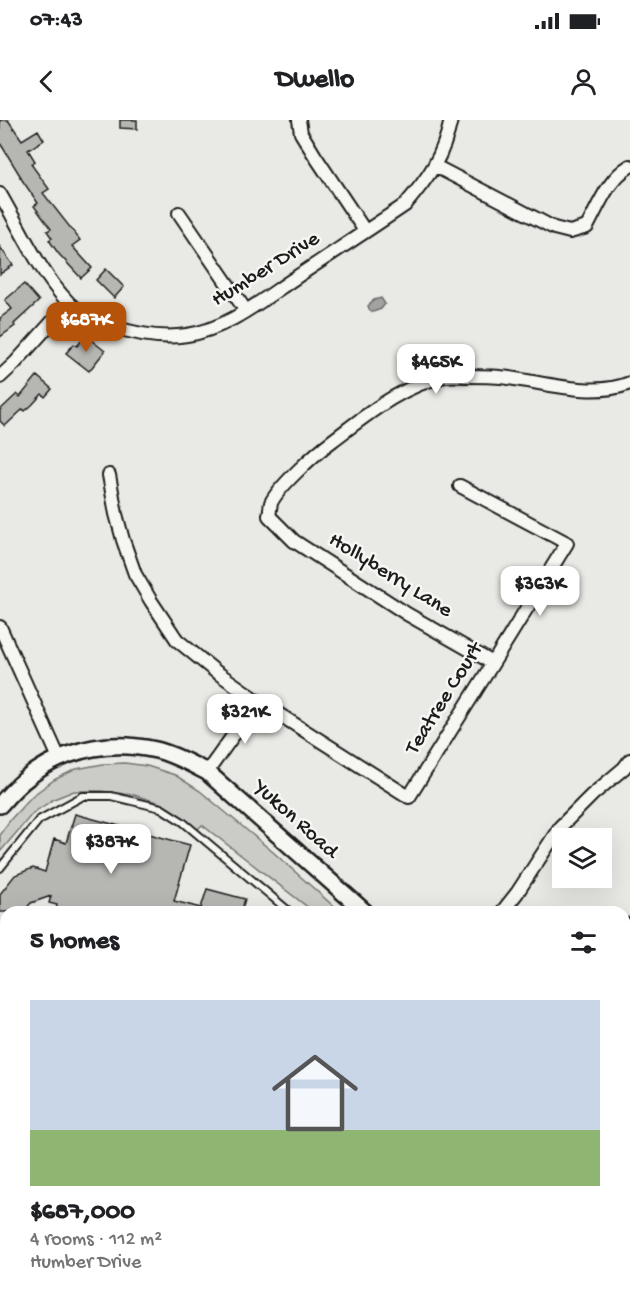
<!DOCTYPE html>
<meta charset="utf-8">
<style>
body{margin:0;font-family:"Gochi Hand",sans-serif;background:#f6f6f6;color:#202124;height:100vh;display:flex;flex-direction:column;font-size:22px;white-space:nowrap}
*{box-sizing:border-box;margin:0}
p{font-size:20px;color:#757577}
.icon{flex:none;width:33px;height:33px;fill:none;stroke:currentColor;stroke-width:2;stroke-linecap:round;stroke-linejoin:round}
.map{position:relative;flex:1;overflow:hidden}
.side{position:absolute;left:0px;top:786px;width:630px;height:402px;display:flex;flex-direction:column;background:#fff;border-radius:18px 18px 0 0;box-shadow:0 6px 24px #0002}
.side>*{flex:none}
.controls{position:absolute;left:552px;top:708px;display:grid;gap:12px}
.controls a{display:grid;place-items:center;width:60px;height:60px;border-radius:0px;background:#fff;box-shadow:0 6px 24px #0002;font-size:30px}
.price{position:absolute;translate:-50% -51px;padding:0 14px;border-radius:12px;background:#fff;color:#222;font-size:20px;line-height:39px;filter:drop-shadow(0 2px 3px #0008)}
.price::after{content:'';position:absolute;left:50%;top:36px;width:18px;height:14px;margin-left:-9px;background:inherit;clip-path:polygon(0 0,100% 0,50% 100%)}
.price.selected{background:#b45309;color:#fff}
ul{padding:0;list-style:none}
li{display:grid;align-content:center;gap:12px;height:318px;padding:0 30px}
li+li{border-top:2px solid #e0e0e0}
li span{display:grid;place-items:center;height:186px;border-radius:0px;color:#555}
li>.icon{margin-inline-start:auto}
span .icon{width:108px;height:108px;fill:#fffc;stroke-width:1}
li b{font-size:26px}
h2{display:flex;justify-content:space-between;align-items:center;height:72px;padding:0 30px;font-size:26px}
.status{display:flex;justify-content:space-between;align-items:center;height:42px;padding:0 30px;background:#fff;direction:ltr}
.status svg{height:16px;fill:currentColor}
header{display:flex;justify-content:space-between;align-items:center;height:78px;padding:0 30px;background:#fff;font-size:27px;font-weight:800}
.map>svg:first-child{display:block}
.green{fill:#cbcbc7;stroke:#747472;stroke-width:1.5}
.water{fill:#a3a3a1;stroke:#6d6d6c;stroke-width:1.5}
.building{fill:#b6b6b3;stroke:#1c1c1c;stroke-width:1.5}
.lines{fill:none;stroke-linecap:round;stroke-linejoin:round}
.service-casing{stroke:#1c1c1c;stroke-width:10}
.minor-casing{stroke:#1c1c1c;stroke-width:16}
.tertiary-casing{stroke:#1c1c1c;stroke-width:20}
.secondary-casing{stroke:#1c1c1c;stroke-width:21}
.primary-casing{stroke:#1c1c1c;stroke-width:24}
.path{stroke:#1c1c1c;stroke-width:2;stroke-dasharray:6 4.5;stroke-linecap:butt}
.service{stroke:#f6f6f2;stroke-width:6}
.minor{stroke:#f6f6f2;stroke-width:12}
.tertiary{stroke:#f6f6f2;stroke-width:15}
.secondary{stroke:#f6f6f2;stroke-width:16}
.primary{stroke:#f6f6f2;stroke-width:20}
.labels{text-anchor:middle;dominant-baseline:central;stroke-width:5;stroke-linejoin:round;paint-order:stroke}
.street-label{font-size:22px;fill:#1c1c1c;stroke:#f6f6f2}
</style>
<div class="status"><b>07:43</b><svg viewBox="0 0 49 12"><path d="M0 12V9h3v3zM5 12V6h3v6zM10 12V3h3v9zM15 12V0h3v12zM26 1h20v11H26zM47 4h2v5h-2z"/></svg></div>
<header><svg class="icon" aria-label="back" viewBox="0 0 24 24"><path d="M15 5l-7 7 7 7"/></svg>Dwello<svg class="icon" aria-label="person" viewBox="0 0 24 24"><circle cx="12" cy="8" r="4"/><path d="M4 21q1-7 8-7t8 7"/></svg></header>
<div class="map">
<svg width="630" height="1188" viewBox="0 0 630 1188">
<rect width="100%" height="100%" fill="#e9e9e5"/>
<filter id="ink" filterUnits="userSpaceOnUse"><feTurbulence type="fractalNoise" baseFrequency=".0167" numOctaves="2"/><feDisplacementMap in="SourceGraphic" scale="12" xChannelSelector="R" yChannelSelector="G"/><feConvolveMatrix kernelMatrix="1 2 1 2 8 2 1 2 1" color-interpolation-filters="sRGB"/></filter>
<g filter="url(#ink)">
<path class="green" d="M125 643 147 646 175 655 200 671 273 732 340 792H314L202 705 198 709 195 708 160 683 134 675 101 671H74L54 679 33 693 0 732V714L11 699 32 676 54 660 76 649 103 644Z
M624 1161 630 1163V1188H361L365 1182H624Z
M253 1182H307L303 1188H250Z"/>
<path class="water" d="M381 178 385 184 381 189 373 192 370 191 368 186 374 180Z"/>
<path class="building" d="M0 0H8L22 20 38 10 44 20 28 30 35 41 31 44 49 69 43 73 80 120 72 126 92 148 81 158 58 133 49 120 52 118 47 111 51 109 34 86 38 83 20 57H21L0 23Z
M120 0H137V9L120 8Z
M0 127 13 145 0 154Z
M106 149 124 167 114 178 96 160Z
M24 164 39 181 14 204 15 206 0 217V198L12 189 5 180Z
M86 216 105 231 89 251 66 233 74 224 77 226Z
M37 256 52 269 45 277 42 274 32 285 25 291 23 289 5 306 0 301V290L17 274 20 277Z
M75 694 190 725 174 781 201 788 207 769 245 779 241 792H63L56 790 57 785 49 783 51 776 31 783 23 792H0V774L15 755 33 748 45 752 54 719 66 723Z"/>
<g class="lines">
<g class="service-casing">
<path id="service" d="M0 748 39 700 83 676H111L161 688 183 702 290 792
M0 859 6 852
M0 883 6 888
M0 910 6 917
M0 919 6 923
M0 961 6 954
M6 971C2 977 2 983 6 989"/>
</g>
<g class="minor-casing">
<path id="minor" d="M299 0 301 13 315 36 365 111
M435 46 554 108 570 112 587 107C599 85 608 59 630 46
M0 74C20 108 40 153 68 182 77 192 98 201 111 206 135 214 162 219 187 215 227 209 262 180 295 158 331 134 368 110 405 85 429 57 443 37 451 0
M179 93 246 191
M0 257 15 243 69 183
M109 355 116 394 123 420 135 454 151 481 177 520 215 551 258 581 409 677 493 543 567 423 460 366
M0 507 59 638
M493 543 407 494 294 421 269 396C270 392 270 387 271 383 278 367 317 332 332 321 367 295 401 266 445 256 452 255 461 256 468 256 481 256 496 256 509 258 546 263 594 278 630 263
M207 652 258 581
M502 792 517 773 560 707 592 675 624 648 630 640
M624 1094 630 1096
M0 1133 6 1144
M37 1182 42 1188
M16 1188 17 1182"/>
</g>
<g class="tertiary-casing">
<path id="tertiary" d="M0 685C39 637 95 616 156 630 174 634 191 644 207 652L365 792
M624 1011 630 1014"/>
</g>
<g class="secondary-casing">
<path id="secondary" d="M624 815 630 807
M624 846 630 839
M316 1188 321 1182
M345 1188 349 1182"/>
</g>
<g class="primary-casing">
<path id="primary" d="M0 1014 6 1019
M0 1041 6 1046
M177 1182 184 1188
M212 1182 219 1188"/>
</g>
<path class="path" d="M596 1182 608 1188
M406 1188 414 1184 425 1182"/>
<use href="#service" class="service"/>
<use href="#minor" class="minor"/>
<use href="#tertiary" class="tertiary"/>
<use href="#secondary" class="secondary"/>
<use href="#primary" class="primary"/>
</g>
</g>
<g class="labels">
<g class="street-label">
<text transform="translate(266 150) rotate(-32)">Humber Drive</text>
<text transform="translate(390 456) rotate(32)">Hollyberry Lane</text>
<text transform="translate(445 579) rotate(-58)">Teatree Court</text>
<text transform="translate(295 700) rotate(42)">Yukon Road</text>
</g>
</g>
</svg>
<div class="controls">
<a><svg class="icon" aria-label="layers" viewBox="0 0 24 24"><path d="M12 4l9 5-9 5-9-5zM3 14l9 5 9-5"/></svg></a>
</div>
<b class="price selected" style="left:86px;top:233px">$687K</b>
<b class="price" style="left:436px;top:275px">$465K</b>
<b class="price" style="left:540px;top:497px">$363K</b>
<b class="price" style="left:245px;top:625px">$321K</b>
<b class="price" style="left:111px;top:755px">$387K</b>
<section class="side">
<h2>5 homes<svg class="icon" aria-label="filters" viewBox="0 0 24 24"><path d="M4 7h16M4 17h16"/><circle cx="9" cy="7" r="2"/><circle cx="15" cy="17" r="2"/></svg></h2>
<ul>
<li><span style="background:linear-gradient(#c9d6e8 70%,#8fb573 0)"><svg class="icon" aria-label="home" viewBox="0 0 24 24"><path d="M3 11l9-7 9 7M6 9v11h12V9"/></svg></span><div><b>$687,000</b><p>4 rooms · 112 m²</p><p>Humber Drive</p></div></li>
</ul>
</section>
</div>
